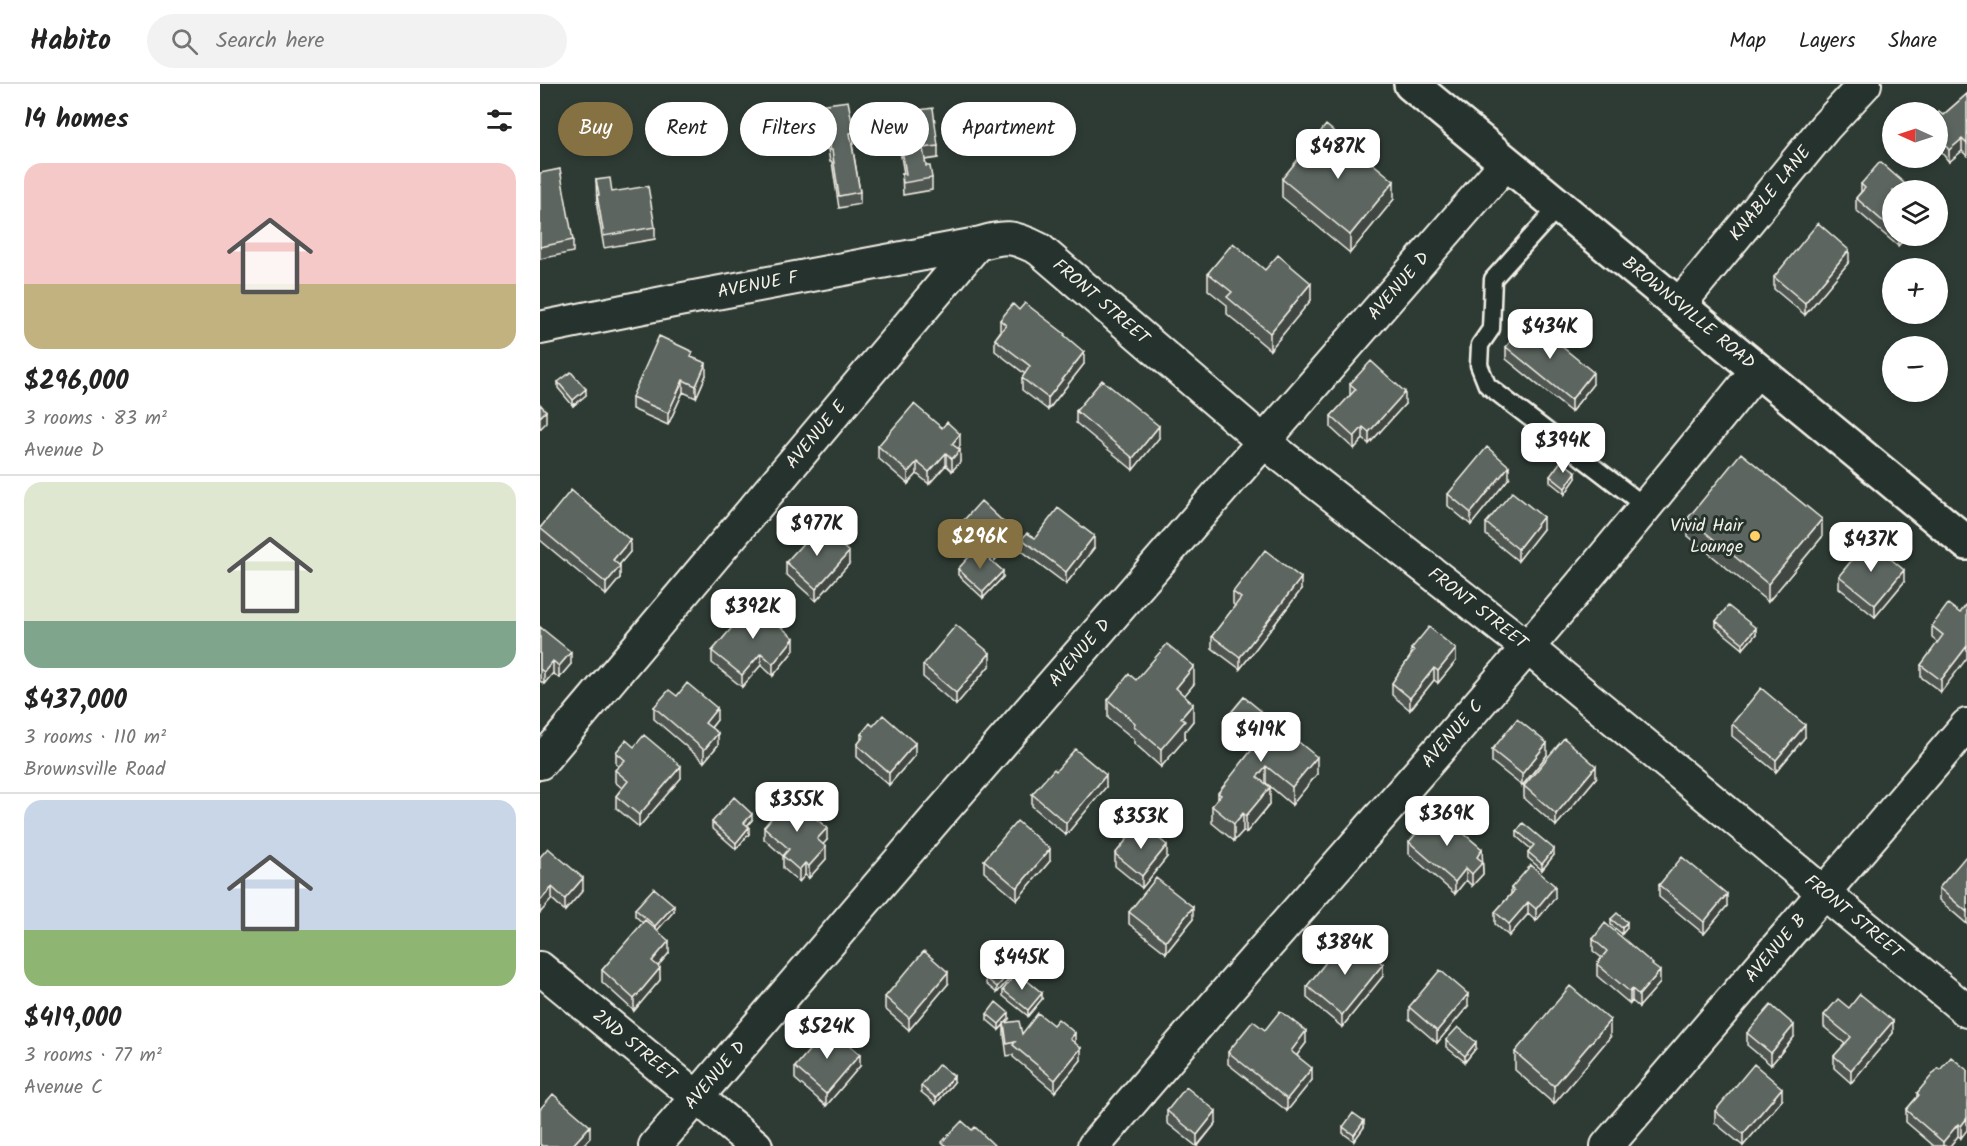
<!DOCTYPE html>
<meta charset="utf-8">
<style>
body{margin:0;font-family:Kalam,sans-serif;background:#f2f2f2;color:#222;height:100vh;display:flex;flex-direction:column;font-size:22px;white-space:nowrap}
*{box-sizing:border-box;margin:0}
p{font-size:20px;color:#767676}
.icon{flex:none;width:33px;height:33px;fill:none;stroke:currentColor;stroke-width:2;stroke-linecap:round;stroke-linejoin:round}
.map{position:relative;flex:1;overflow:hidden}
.drawer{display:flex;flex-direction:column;background:#fff;width:540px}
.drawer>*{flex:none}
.banner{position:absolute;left:18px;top:18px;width:570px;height:54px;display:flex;gap:12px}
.needle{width:39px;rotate:273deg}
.fabs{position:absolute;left:1342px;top:18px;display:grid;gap:12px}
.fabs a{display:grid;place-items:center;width:66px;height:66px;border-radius:50%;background:#fff;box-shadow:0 3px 9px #0003;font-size:30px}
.price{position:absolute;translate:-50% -51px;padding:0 14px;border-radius:12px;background:#fff;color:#222;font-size:20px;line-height:39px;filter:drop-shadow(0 2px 3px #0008)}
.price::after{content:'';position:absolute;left:50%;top:36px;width:18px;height:14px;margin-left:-9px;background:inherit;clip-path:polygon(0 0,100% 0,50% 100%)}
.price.active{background:#857141;color:#fff}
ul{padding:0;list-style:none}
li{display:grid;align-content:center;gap:12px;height:318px;padding:0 24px}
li+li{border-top:2px solid #e0e0e0}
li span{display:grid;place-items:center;height:186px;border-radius:18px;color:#555}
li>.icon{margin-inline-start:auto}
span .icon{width:108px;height:108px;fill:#fffc;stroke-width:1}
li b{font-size:26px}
h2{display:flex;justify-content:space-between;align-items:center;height:72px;padding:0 24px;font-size:26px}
.tag{padding:0 21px;border-radius:27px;background:#fff;box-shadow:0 3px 9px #0003;font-size:21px;line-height:54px}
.tag.active{background:#857141;color:#fff}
header{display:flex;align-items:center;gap:36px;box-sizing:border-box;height:84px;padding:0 30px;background:#fff;border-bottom:2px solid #e0e0e0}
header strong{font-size:28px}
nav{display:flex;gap:33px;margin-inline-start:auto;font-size:21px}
.search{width:420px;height:54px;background:#f2f2f2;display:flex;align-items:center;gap:15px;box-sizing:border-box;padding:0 21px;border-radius:33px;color:#767676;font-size:22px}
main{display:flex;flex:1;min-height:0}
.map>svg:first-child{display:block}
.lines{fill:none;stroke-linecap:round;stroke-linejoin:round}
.lane-casing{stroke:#f4f1e8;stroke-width:21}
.street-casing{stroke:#f4f1e8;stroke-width:36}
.secondary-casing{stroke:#f4f1e8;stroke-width:38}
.lane{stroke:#26332d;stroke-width:16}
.street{stroke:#26332d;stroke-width:32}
.secondary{stroke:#26332d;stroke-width:33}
.wall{fill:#4f5751;stroke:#f4f1e8;stroke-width:1.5}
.shaded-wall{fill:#404742;stroke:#f4f1e8;stroke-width:1.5}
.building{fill:#5c655e;stroke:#f4f1e8;stroke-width:1.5}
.poi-dot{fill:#ffd166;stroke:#26332d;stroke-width:2}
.labels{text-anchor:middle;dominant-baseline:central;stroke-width:6;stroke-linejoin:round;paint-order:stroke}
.street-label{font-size:18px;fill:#f4f1e8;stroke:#26332d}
.poi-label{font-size:18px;fill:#f4f1e8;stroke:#26332d;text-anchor:end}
</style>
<header>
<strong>Habito</strong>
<div class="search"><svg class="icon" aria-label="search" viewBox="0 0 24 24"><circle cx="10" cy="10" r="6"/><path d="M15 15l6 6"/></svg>Search here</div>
<nav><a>Map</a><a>Layers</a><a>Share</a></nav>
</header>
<main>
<section class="drawer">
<h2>14 homes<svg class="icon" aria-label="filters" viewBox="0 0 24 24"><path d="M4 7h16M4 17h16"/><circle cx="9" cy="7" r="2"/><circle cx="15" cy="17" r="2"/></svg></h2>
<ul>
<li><span style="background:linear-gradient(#f6c9c9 65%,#c2b280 0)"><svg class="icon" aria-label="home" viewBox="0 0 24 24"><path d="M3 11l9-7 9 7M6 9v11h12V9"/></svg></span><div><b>$296,000</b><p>3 rooms · 83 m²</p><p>Avenue D</p></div></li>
<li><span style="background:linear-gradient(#dfe7d0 75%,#7fa58c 0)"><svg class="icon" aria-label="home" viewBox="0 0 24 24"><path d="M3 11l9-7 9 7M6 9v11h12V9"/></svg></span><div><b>$437,000</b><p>3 rooms · 110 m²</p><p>Brownsville Road</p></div></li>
<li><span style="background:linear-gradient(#c9d6e8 70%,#8fb573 0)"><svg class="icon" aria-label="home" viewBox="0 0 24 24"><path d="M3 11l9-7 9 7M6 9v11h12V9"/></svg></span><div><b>$419,000</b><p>3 rooms · 77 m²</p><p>Avenue C</p></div></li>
</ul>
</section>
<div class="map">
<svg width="1427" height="1062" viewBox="0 0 1427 1062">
<rect width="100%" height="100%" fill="#2e3b34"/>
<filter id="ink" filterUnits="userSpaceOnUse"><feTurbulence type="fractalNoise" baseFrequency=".0167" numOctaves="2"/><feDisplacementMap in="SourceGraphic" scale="12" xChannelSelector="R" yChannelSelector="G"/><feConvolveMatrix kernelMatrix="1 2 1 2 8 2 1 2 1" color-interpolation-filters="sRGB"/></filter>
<g filter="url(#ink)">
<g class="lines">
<g class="lane-casing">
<path id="lane" d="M1019 122 953 195 951 245 940 261 939 281 947 301 1106 423"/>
</g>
<g class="street-casing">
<g id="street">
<path id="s1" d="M1139 221 1285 43 1325 0"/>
<path id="s2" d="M0 244 133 217 437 160C466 152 471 151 499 165L724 358 988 564 1427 927"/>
<path id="s3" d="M0 679 437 160"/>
<path id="s4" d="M0 884 216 1062"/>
<path id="s5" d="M115 1062 398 732 966 79"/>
<path id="s6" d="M554 1062C696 893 845 730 988 563 1066 472 1142 379 1217 286"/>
<path id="s7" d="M1067 1062 1427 641"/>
</g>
</g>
<g class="secondary-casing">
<g id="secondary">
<path id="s8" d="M871 0 1427 459"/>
</g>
</g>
<use href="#lane" class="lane"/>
<use href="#street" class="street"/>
<use href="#secondary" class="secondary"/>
</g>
<path class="wall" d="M1427 10V72L1422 67 1409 78 1398 64V29L1403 31Z
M279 21 314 48V60H312L320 108V120L299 124 292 78H290L288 65H286L284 59H283L279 33Z
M350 30 398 62V74L385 76 386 82 392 94V106L363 111 362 90H364L360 66 354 67 350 42Z
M0 89 33 156V168L0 175Z
M742 95 854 115 810 169 742 113Z
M56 96 115 143V155L64 164 57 123Z
M1321 100 1353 106V152H1367L1358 162 1316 126V114L1321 108Z
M1309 178 1265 231 1234 205V193Z
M725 186 771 216 730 266 687 230V221L668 206V189Z
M479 226 525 252 544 280 508 326 482 306V294L485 290 455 267V255L460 248V236Z
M966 263 1053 300 1031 328 966 275Z
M153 274 166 291 156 314 143 308 128 341 92 325V313Z
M18 298 46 311 33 322 18 304Z
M810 300 865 320 829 360 823 355 814 365 791 344V332L810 312Z
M536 327 619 354 593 386 536 339Z
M338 362H420L418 365 420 378 412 387 406 381 389 400 377 390 368 400 338 374Z
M1010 392 1036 394 1025 410 1010 398Z
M969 394 931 441 908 422V410Z
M1148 434 1282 453 1228 518 1148 452Z
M424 436 472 458 455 476 424 448Z
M946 439 1003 445 978 477 946 451Z
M0 443 90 468 79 481 80 494 66 511 0 456Z
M482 455 554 464 526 500 482 467Z
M246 478 309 480 276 517 246 490Z
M418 485 463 493 443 514 418 491Z
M1299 492 1364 498 1335 533 1299 504Z
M761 506 700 585 672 564V552L695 522 693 520V508Z
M1420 529 1401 608 1381 593V581L1398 559 1392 554V542Z
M1176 537 1216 550 1203 565 1176 543Z
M0 543 31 580 19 594 13 589 4 600 0 597Z
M871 565 916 577 898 599 894 596 870 626 852 611V599L871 572Z
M254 566 233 592 221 581 202 603 172 579V567Z
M383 581H450L416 621 383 593Z
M596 596 654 600 644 612 653 637 645 647V655L621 683 594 659V655L568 634V616Z
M137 612 177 636 171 644 178 661 164 678 114 635V623Z
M704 613 777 690 752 721 726 699 730 720 706 749 703 747 694 757 672 739V722L678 715V709L716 664 709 658 706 663 689 649V631Z
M1192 640 1265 653 1236 688 1192 652Z
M333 642 375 671 349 701 317 673V661L321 656V650Z
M94 663 141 694 99 743 76 724V712L82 704 75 698V686L79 683 76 680V668Z
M952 666 1007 671 982 702 952 678Z
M516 687 566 703 526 751 492 722V710Z
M1056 694 1016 742 984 714V702Z
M212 736 207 742 209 750 196 765 172 744V738Z
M224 743 287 756 283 760 286 775 269 794 265 791 259 798 243 784V772L224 755Z
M977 747 1014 771 1002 786 988 774V768L991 765 977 753Z
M869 758 942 765 943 790 932 802 926 796 915 810 869 770Z
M575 770 627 773 602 804 575 782Z
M0 773 43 806 25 827 12 815Z
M1427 773V840L1399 816V804Z
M444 776 510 777 477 816 444 788Z
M1119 801 1187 822 1164 850 1119 813Z
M971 804 1015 814 996 837 988 830 969 852 955 840V828L971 810Z
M95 825 134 827 117 846 129 869 118 882 120 896 94 927 62 898V886L103 839 95 832Z
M589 828 653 835 626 869 589 840Z
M1071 835 1087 844 1082 850 1071 841Z
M1053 855 1120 899 1099 923 1092 917 1090 920 1057 892V880L1062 874 1053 867Z
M797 870 843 892 802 943 767 914V902Z
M446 894 469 895 457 909 446 900Z
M408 900 369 946 345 925V913Z
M463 906 502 915 488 932 463 912Z
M928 922 897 959 869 935V923Z
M1309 924 1353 949 1311 999 1294 984V972L1305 960 1284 943V931Z
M447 930 469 935 465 939 482 950 535 959 541 976 515 1008 473 973V971L467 972 464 951V941L459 946 447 936Z
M725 946 766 959 757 971 772 996 747 1027 688 980V968Z
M1207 949 1254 953 1231 981 1207 961Z
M1070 953 1014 1020 975 986V968Z
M906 956 936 964 925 978 906 963Z
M320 982 286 1022 255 995V983Z
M1400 986H1427L1421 1054 1418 1052 1410 1062H1394L1366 1038V1026L1377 1013V1009Z
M414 998 396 1020 381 1008V1002Z
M1242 1016 1203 1062 1175 1039V1027Z
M627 1027 676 1039 658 1062H656L627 1039Z
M803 1043H824L814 1057 803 1049Z"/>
<path class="shaded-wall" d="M283 47H284V59H283Z
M1422 55V67L1409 78V66Z
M854 97V115L810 169V151Z
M1358 152H1367L1358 162Z
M1309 166V178L1265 231V219Z
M771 199V216L730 266V249Z
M544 268V280L508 326V314Z
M166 279V291L156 314V302Z
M1053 288V300L1031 328V316Z
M143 296V308L128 341V329Z
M46 305V311L33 322V316Z
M865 308V320L829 360V348Z
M6 327V339L0 345V333Z
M619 342V354L593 386V374Z
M823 343V355L814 365V353Z
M420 350V362L412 372V360Z
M420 366V378L412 387V375Z
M406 369V381L389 400V388Z
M377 378V390L368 400V388Z
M969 382V394L931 441V429Z
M1036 388V394L1025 410V404Z
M1003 433V445L978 477V465Z
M1282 435V453L1228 518V500Z
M472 446V458L455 476V464Z
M554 452V464L526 500V488Z
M90 456V468L73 488V476Z
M309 468V480L276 517V505Z
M80 482V494L66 511V499Z
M1364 486V498L1335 533V521Z
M463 487V493L443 514V508Z
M761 494V506L700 585V573Z
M1216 544V550L1203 565V559Z
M254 554V566L233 592V580Z
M1427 562V574L1401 608V596Z
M916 565V577L898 599V587Z
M31 568V580L19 594V582Z
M221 569V581L202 603V591Z
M450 569V581L416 621V609Z
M13 577V589L4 600V588Z
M654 582V600L636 622V604Z
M894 584V596L870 626V614Z
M653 620V637L645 647V655L621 683V665L641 634Z
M177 624V636L165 651V639Z
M709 641V658L706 663V645Z
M1265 641V653L1236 688V676Z
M178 649V661L164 678V666Z
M375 659V671L349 701V689Z
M1007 659V671L982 702V690Z
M777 673V690L752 721V703Z
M141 682V694L99 743V731Z
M726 682V699L717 711V693Z
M1056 682V694L1016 742V730Z
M566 691V703L526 751V739Z
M730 703V720L706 749V732Z
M703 729V747L694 757V740Z
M212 730V736L204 745V739Z
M209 743V750L196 765V759Z
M287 744V756L277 767V755Z
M627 761V773L602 804V792Z
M286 763V775L269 794V782Z
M510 765V777L477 816V804Z
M942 765 943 790 932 802V790L937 773Z
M1014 765V771L1002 786V780Z
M265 779V791L259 798V786Z
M926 784V796L915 810V798Z
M43 794V806L25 827V815Z
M1015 802V814L996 837V825Z
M12 803V815L0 829V817Z
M1187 810V822L1164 850V838Z
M988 818V830L969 852V840Z
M134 821V827L115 849V842Z
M653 823V835L626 869V857Z
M1087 838V844L1082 850V844Z
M129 857V869L112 889V877Z
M843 880V892L802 943V931Z
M120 884V896L94 927V915Z
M1120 887V899L1099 923V911Z
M408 888V900L369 946V934Z
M469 889V895L457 909V903Z
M1092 905V917L1090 920V908Z
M502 909V915L488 932V926Z
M928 910V922L897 959V947Z
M469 929V935L459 946V940Z
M1070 936V953L1014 1020V1002Z
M1353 937V949L1311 999V986Z
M1254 941V953L1231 981V969Z
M766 947V959L751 979V967Z
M535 949V961L530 955Z
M936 958V964L925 978V972Z
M541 964V976L515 1008V996Z
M320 970V982L286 1022V1010Z
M772 984V996L747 1027V1015Z
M414 992V998L396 1020V1014Z
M1242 1004V1016L1203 1062V1050Z
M676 1027V1039L657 1062V1051Z
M1427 1034V1046L1421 1054V1042Z
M824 1037V1043L814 1057V1051Z
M1418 1040V1052L1410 1062H1403V1058Z
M50 1042V1054L42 1062H32Z"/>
<path class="building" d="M1427 10V60L1422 55 1409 66 1398 52V29L1399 28 1403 31Z
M308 17 314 48 310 49 320 108 299 112 292 66H290L288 53H286L284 47H283L279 21Z
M393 24 398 62 383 64 386 82H390L392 94 363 99 362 90H366L360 54 354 55 350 30Z
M786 41 854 97 810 151 742 95Z
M1340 78 1372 106H1353V146L1316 114 1325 104 1321 100Z
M20 85 33 156 0 163V89Z
M70 94 72 108 108 102 115 143 64 152 57 111H59L56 96Z
M1278 139 1309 166 1265 219 1234 193Z
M693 159 725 186 738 171 771 199 730 249 687 213 692 208 668 189Z
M485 219 525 250 524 251 544 268 508 314 482 294 490 282 455 255 466 241 460 236 473 220 479 226Z
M988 235 1053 288 1031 316 966 263Z
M119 252 153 268 151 273 166 279 156 302 143 296 128 329 92 313Z
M831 277 865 308 829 348 823 343 814 353 791 332 816 305 810 300Z
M31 288 46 305 33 316 18 298Z
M562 296 619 342 593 374 536 327Z
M0 320 6 327 0 333Z
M374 320 402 344 407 338 420 350 412 360 420 366 412 375 406 369 389 388 377 378 368 388 338 362Z
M947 363 969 382 931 429 908 410Z
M1201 369 1282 435 1228 500 1148 434Z
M1021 377 1036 388 1025 404 1010 392Z
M31 406 90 456 73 476 80 482 66 499 0 444Z
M972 408 1003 433 978 465 946 439Z
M441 417 472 446 455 464 424 436Z
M518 424 554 452 526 488 482 455 487 449 495 454Z
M279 442 309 468 276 505 246 478Z
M1328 456 1364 486 1335 521 1299 492Z
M437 464 463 487 443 508 418 485Z
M725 466 761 494 700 573 672 552 701 514 693 508Z
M213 519 254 554 233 580 221 569 202 591 172 567Z
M1408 520 1420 529 1426 521H1427V562L1401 596 1381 581 1403 551 1392 542Z
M1188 522 1216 544 1203 559 1176 537Z
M416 541 450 569 416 609 383 581Z
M0 543 31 568 19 582 13 577 4 588 0 585Z
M889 543 916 565 898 587 894 584 870 614 852 599 874 567 871 565Z
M627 560 654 582 636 604 653 620 641 634 645 637 621 665 594 642 595 639 568 616 589 590 596 596Z
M147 599 177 624 165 639 178 649 164 666 114 623 129 606 137 612Z
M1221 604 1265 641 1236 676 1192 640Z
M704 613 777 673 752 703 726 682 717 693 730 703 706 732 703 729 694 740 672 722 681 711 678 709 714 663 716 665 725 654 709 641 706 645 689 631Z
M343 631 375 659 349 689 317 661 324 652 321 650 330 639 333 642Z
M977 635 1007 659 982 690 952 666Z
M104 651 141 682 99 731 76 712 88 697 75 686 85 676 76 668 86 656 94 663Z
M1024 654 1056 682 1016 730 984 702Z
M535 665 566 691 526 739 492 710 514 685 516 687Z
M250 712 287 744 277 755 286 763 269 782 265 779 259 786 243 772 249 765 224 743Z
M194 713 212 730 204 739 209 743 196 759 172 738Z
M896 726 942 765 937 773 943 778 932 790 926 784 915 798 869 758Z
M477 737 510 765 477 804 444 776Z
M600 739 627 761 602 792 575 770Z
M983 739 1014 765 1002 780 988 768 994 761 977 747Z
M8 764 43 794 25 815 12 803 0 817V773Z
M1426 772 1427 773V828L1399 804Z
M1142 773 1187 810 1164 838 1119 801Z
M991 781 1015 802 996 825 988 818 969 840 955 828 974 807 971 804Z
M616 794 653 823 626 857 589 828Z
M114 804 134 821 115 842 95 825Z
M1077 829 1087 838 1082 844 1071 835Z
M105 836 129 857 112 877 120 884 94 915 62 886Z
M1065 839 1113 880 1112 881 1120 887 1099 911 1092 905 1090 908 1057 880 1067 867 1053 855Z
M810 853 843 880 802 931 767 902 794 868 797 870Z
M384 867 408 888 369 934 345 913Z
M458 880 469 889 457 903 446 894Z
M900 886 928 910 897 947 869 923Z
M477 888 502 909 488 926 463 906Z
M1030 902 1070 936 1014 1002 975 968Z
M1320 910 1353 937 1311 986 1294 972 1311 953 1284 931 1298 915 1309 924Z
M456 918 469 929 459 940 447 930Z
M1231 921 1254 941 1231 969 1207 949Z
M740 927 766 947 751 967 772 984 747 1015 688 968 713 937 725 946Z
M498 929 513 941 518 935 535 949 530 955 541 964 515 996 473 961 475 958 467 960 464 939 479 937 482 950Z
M289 943 320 970 286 1010 255 983Z
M918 943 936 958 925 972 906 956Z
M1411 973 1427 986V1034L1421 1042 1418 1040 1403 1058 1366 1026 1379 1011 1377 1009 1398 984 1400 986Z
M399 980 414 992 396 1014 381 1002Z
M1214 980 1242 1004 1203 1050 1175 1027Z
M646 1003 676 1027 657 1051 627 1027Z
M13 1010 50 1042 32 1062H2L0 1060V1025Z
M813 1029 824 1037 814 1051 803 1043Z
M422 1037 432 1046 435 1043 455 1062H406L402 1058Z"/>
</g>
<circle class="poi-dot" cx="1215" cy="452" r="6"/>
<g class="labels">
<g class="street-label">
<text stroke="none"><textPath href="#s1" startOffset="144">KNABLE LANE</textPath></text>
<text stroke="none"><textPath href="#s2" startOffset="222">AVENUE F</textPath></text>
<text stroke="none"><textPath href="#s5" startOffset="1137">AVENUE D</textPath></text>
<text stroke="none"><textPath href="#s2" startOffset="591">FRONT STREET</textPath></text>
<text stroke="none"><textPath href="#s8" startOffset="360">BROWNSVILLE ROAD</textPath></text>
<text stroke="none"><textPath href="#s3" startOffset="429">AVENUE E</textPath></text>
<text stroke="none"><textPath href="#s2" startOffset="1077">FRONT STREET</textPath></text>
<text stroke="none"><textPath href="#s5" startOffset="651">AVENUE D</textPath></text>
<text stroke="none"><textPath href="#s6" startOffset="546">AVENUE C</textPath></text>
<text stroke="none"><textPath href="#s2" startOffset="1563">FRONT STREET</textPath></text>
<text stroke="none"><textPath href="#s7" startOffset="260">AVENUE B</textPath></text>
<text stroke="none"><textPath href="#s4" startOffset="122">2ND STREET</textPath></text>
<text stroke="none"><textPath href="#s5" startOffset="93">AVENUE D</textPath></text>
</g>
<g class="poi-label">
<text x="1203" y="442">Vivid Hair<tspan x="1203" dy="21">Lounge</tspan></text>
</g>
</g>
</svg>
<div class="fabs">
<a><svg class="needle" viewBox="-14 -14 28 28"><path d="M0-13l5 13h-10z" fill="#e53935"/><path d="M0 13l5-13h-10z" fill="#767676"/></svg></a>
<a><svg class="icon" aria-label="layers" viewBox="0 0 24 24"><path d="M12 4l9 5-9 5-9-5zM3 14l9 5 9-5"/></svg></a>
<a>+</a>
<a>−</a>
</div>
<b class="price" style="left:798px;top:96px">$487K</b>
<b class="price" style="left:1010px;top:276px">$434K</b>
<b class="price" style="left:1023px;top:390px">$394K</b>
<b class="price" style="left:277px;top:473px">$977K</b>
<b class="price active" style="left:440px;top:486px">$296K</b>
<b class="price" style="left:1331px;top:489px">$437K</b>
<b class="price" style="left:213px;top:556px">$392K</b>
<b class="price" style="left:721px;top:679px">$419K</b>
<b class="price" style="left:257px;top:749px">$355K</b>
<b class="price" style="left:907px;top:763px">$369K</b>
<b class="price" style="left:601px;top:766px">$353K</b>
<b class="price" style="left:805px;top:892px">$384K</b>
<b class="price" style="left:482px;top:907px">$445K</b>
<b class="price" style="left:287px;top:976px">$524K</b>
<div class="banner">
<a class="tag active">Buy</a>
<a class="tag">Rent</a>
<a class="tag">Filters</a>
<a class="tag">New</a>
<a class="tag">Apartment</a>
</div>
</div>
</main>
